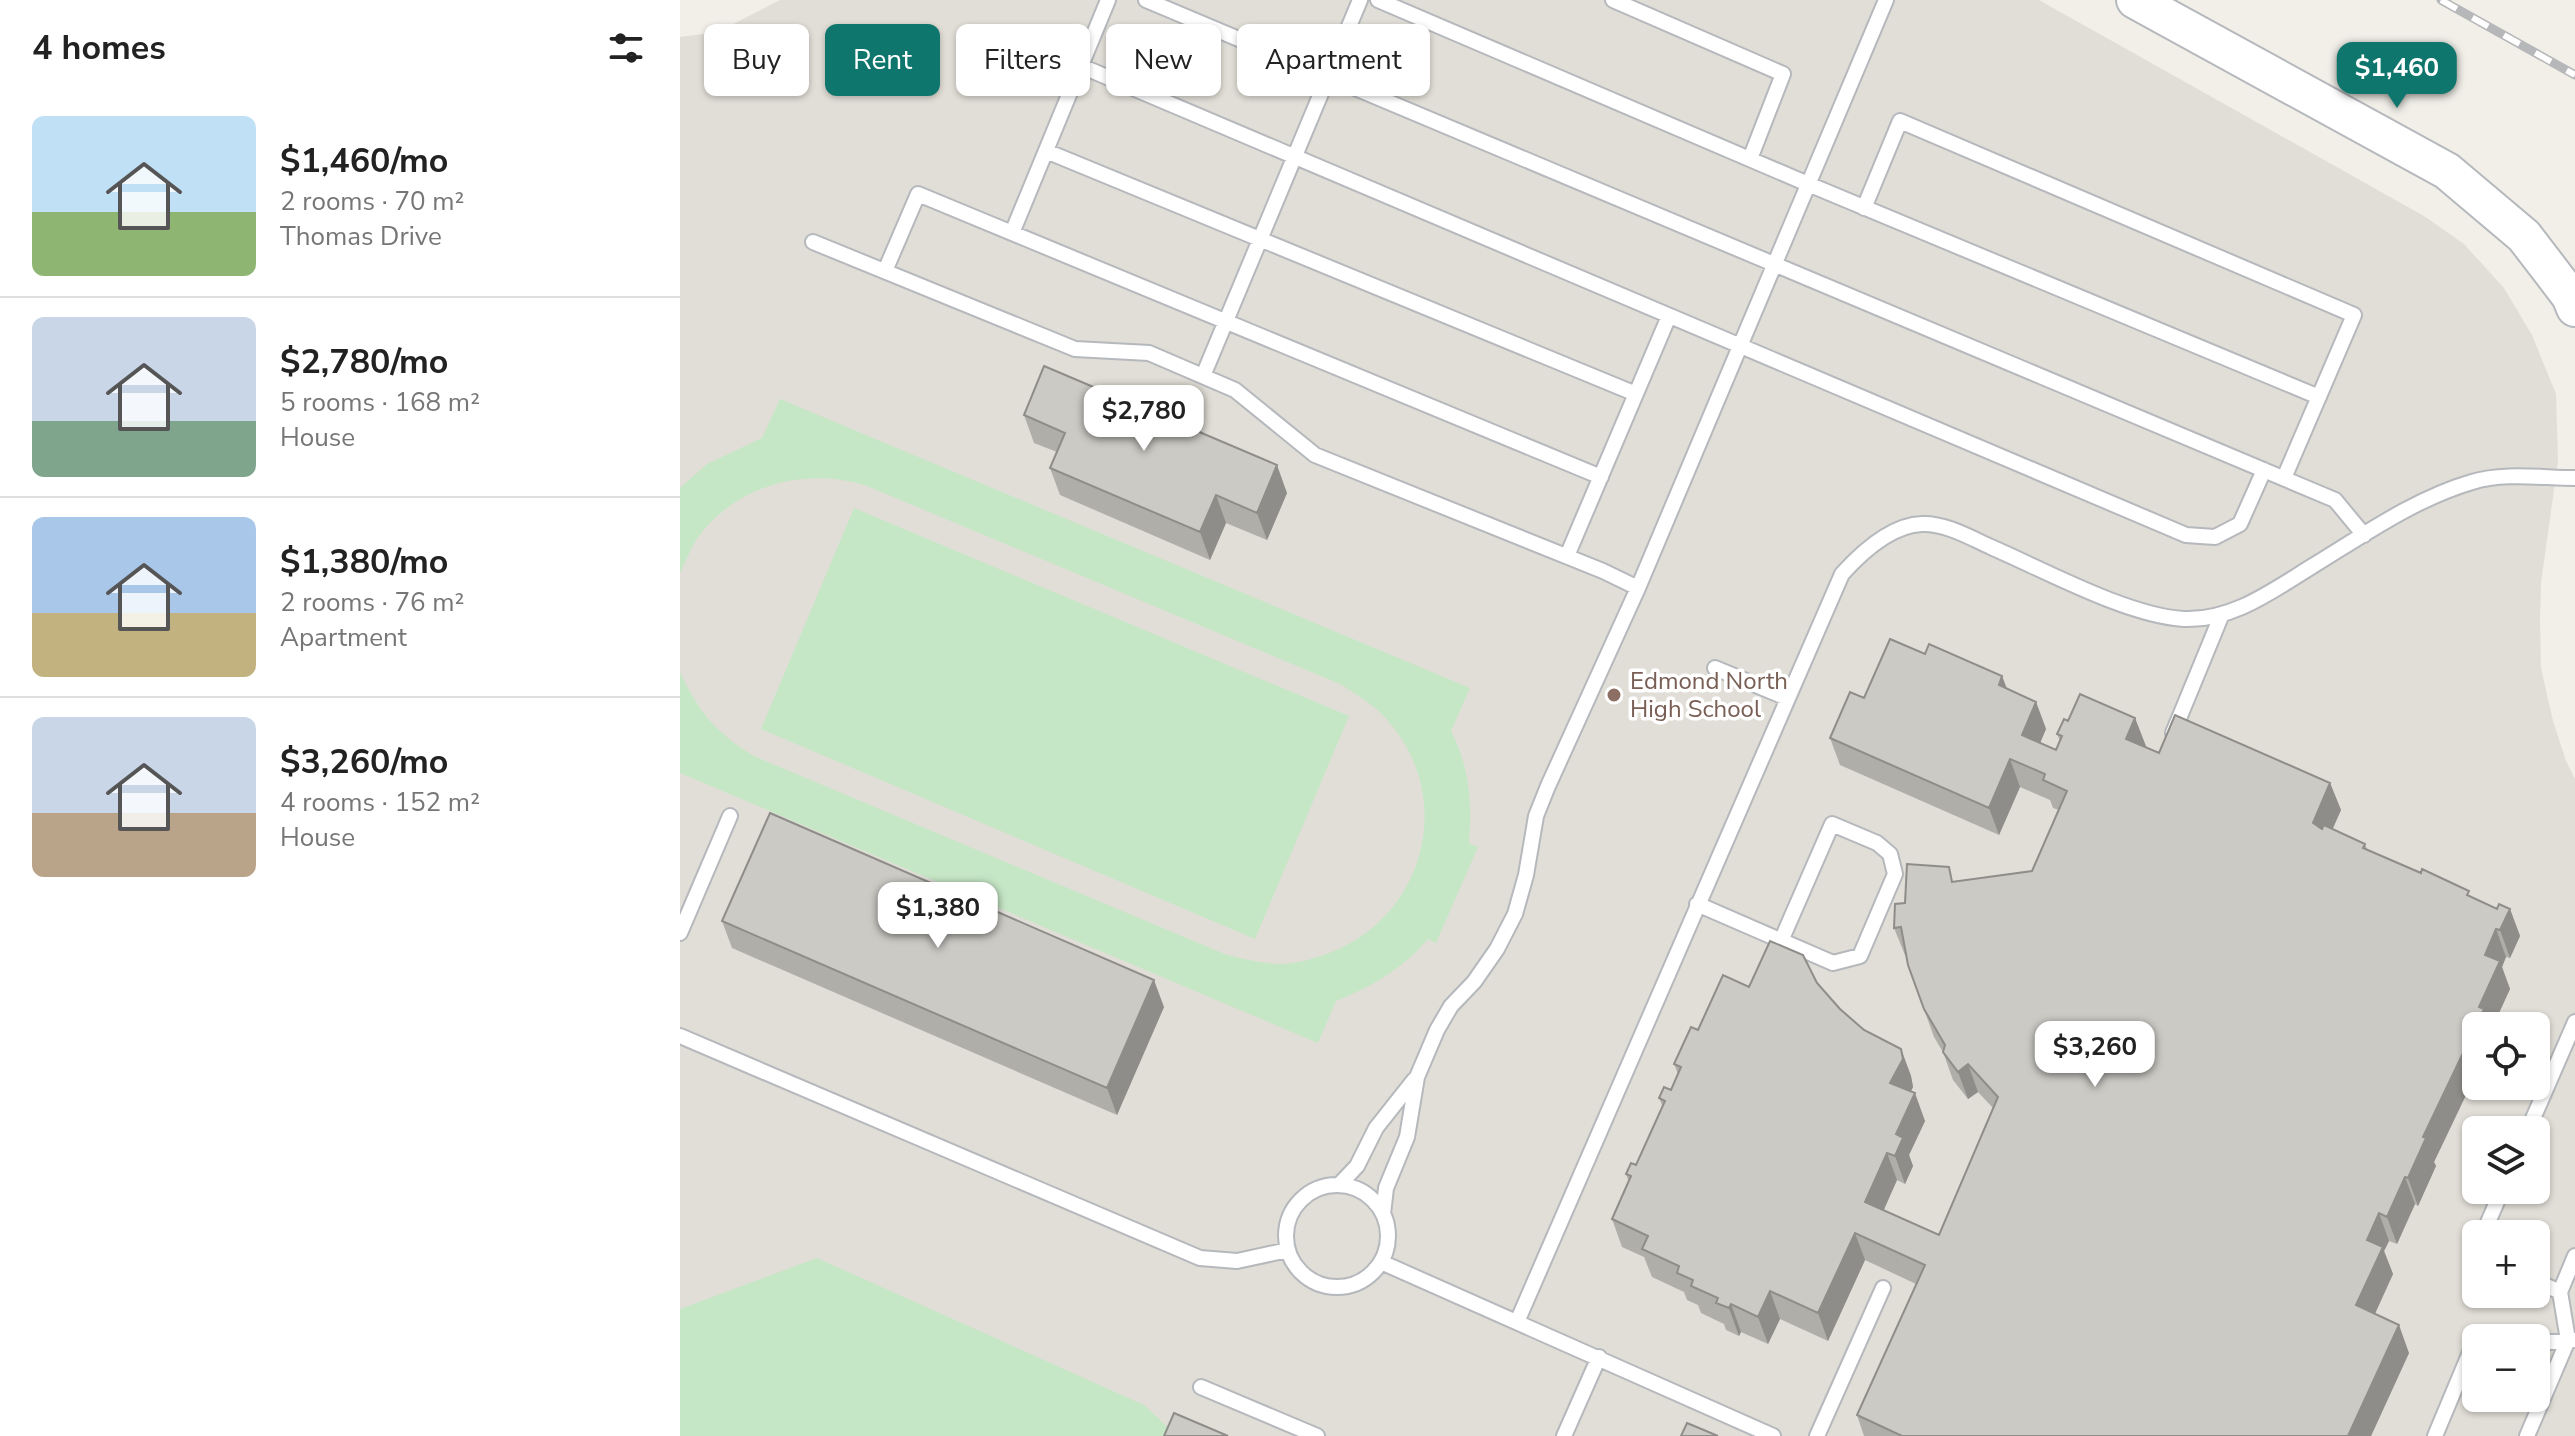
<!DOCTYPE html>
<meta charset="utf-8">
<style>
body{margin:0;font-family:"Nunito Sans",sans-serif;background:#f6f6f6;color:#222;height:100vh;display:flex;flex-direction:column;font-size:30px;white-space:nowrap}
*{box-sizing:border-box;margin:0}
p{font-size:26px;color:#767676}
.icon{flex:none;width:44px;height:44px;fill:none;stroke:currentColor;stroke-width:2;stroke-linecap:round;stroke-linejoin:round}
.map{position:relative;flex:1;overflow:hidden}
.drawer{display:flex;flex-direction:column;background:#fff;width:680px}
.drawer>*{flex:none}
.top-card{position:absolute;left:24px;top:24px;width:760px;height:72px;display:flex;gap:16px}
.fabs{position:absolute;left:1782px;top:1012px;display:grid;gap:16px}
.fabs a{display:grid;place-items:center;width:88px;height:88px;border-radius:12px;background:#fff;box-shadow:0 2px 6px #0004;font-size:40px}
.price{position:absolute;translate:-50% -68px;padding:0 18px;border-radius:16px;background:#fff;color:#222;font-size:26px;line-height:52px;filter:drop-shadow(0 2px 4px #0008)}
.price::after{content:'';position:absolute;left:50%;top:48px;width:24px;height:18px;margin-left:-12px;background:inherit;clip-path:polygon(0 0,100% 0,50% 100%)}
.price.on{background:#0f766e;color:#fff}
ul{padding:0;list-style:none}
li{display:flex;align-items:center;gap:24px;height:200px;padding:0 32px}
li+li{border-top:2px solid #e0e0e0}
li span{display:grid;place-items:center;flex:none;width:224px;height:160px;border-radius:12px;color:#555}
li>.icon{margin-inline-start:auto}
span .icon{width:96px;height:96px;fill:#fffc;stroke-width:1}
li b{font-size:34px}
h2{display:flex;justify-content:space-between;align-items:center;height:96px;padding:0 32px;font-size:34px}
.pill{padding:0 28px;border-radius:12px;background:#fff;box-shadow:0 2px 6px #0004;font-size:28px;line-height:72px}
.pill.on{background:#0f766e;color:#fff}
main{display:flex;flex:1;min-height:0}
.map>svg:first-child{display:block}
.education{fill:#e0ded6;fill-rule:evenodd}
.green{fill:#c6e7c6}
.lines{fill:none;stroke-linecap:round;stroke-linejoin:round}
.service-casing{stroke:#b5b8bc;stroke-width:18}
.tertiary-casing{stroke:#b5b8bc;stroke-width:40}
.service{stroke:#fff;stroke-width:14}
.tertiary{stroke:#fff;stroke-width:36}
.rail-casing{stroke:#b6b7b8;stroke-width:9}
.rail{stroke:#fff;stroke-width:6;stroke-dasharray:18;stroke-linecap:butt}
.wall{fill:#afaea9}
.shaded-wall{fill:#8f8d8a}
.building{fill:#cccac5;stroke:#8f8d8a;stroke-width:2}
.education-dot{fill:#8d6e63;stroke:#fff;stroke-width:3}
.labels{text-anchor:middle;dominant-baseline:central;stroke-width:7;stroke-linejoin:round;paint-order:stroke}
.education-label{font-size:24px;fill:#785e54;stroke:#fff;text-anchor:start}
</style>
<main>
<section class="drawer">
<h2>4 homes<svg class="icon" aria-label="filters" viewBox="0 0 24 24"><path d="M4 7h16M4 17h16"/><circle cx="9" cy="7" r="2"/><circle cx="15" cy="17" r="2"/></svg></h2>
<ul>
<li><span style="background:linear-gradient(#bfe0f5 60%,#8fb573 0)"><svg class="icon" aria-label="home" viewBox="0 0 24 24"><path d="M3 11l9-7 9 7M6 9v11h12V9"/></svg></span><div><b>$1,460/mo</b><p>2 rooms · 70 m²</p><p>Thomas Drive</p></div></li>
<li><span style="background:linear-gradient(#c9d6e8 65%,#7fa58c 0)"><svg class="icon" aria-label="home" viewBox="0 0 24 24"><path d="M3 11l9-7 9 7M6 9v11h12V9"/></svg></span><div><b>$2,780/mo</b><p>5 rooms · 168 m²</p><p>House</p></div></li>
<li><span style="background:linear-gradient(#a9c7e8 60%,#c2b280 0)"><svg class="icon" aria-label="home" viewBox="0 0 24 24"><path d="M3 11l9-7 9 7M6 9v11h12V9"/></svg></span><div><b>$1,380/mo</b><p>2 rooms · 76 m²</p><p>Apartment</p></div></li>
<li><span style="background:linear-gradient(#c9d6e8 60%,#b9a48a 0)"><svg class="icon" aria-label="home" viewBox="0 0 24 24"><path d="M3 11l9-7 9 7M6 9v11h12V9"/></svg></span><div><b>$3,260/mo</b><p>4 rooms · 152 m²</p><p>House</p></div></li>
</ul>
</section>
<div class="map">
<svg width="1895" height="1436" viewBox="0 0 1895 1436">
<rect width="100%" height="100%" fill="#f1efe8"/>
<path class="education" d="M100 0H1359L1744 216 1784 244 1824 288 1852 335 1876 394 1878 461 1861 583 1860 621 1861 668 1873 721 1886 761 1895 779V1436H0V37L38 32ZM1796 1026H1856V1086H1796ZM1796 1130H1856V1190H1796ZM1796 1234H1856V1294H1796ZM1796 1338H1856V1398H1796Z"/>
<path class="green" d="M100 399 790 688 771 731C790 768 792 803 789 843L798 847 756 943 748 939C721 970 693 986 656 1001L638 1043 0 773V672C19 713 37 734 76 757L547 955C565 959 583 964 602 964 618 963 634 959 649 953 745 917 776 798 708 721 695 705 677 695 660 684L187 486C126 466 54 485 16 540 10 550 5 563 0 573V488L27 464 82 438Z
M174 508 669 716 575 939 81 729Z
M137 1258 464 1405 497 1436H0V1309Z"/>
<g class="lines">
<g class="service-casing">
<path id="service" d="M466 0 1655 500 1684 535
M698 0 1128 184 1639 397
M933 0 1103 74 1070 159
M401 66 1506 535 1535 537 1560 524 1584 470
M366 151 956 394
M1184 208 1220 121 1674 315 1604 478
M332 233 428 0
M133 242 395 349 469 353 555 390 635 455 923 571 958 588
M205 271 238 194 921 477
M523 376 680 0
M887 556 989 316
M1035 668 1107 698
M1493 733 1542 614
M1017 904 1153 963 1180 956 1215 874 1210 854 1197 843 1152 824 1101 941
M0 933 50 816
M0 1036 520 1258 557 1261 608 1250
M1848 1130 1895 1022
M606 1236a51 51 0 1 1 102 0a51 51 0 1 1-102 0Z
M659 1185 677 1166 696 1128 734 1080
M703 1214 706 1188 727 1137 737 1077 757 1030 771 1006 794 982 817 949 835 914 846 875 856 816 868 786 958 588 1206 0
M1803 1234 1822 1190
M1796 1250V1254
M701 1262 1093 1436
M1856 1281 1880 1292
M837 1322 1162 574C1181 553 1211 525 1242 524 1265 523 1291 538 1311 547 1364 570 1448 616 1504 619 1552 621 1592 591 1631 567 1682 536 1734 499 1792 482 1824 472 1862 478 1895 478
M1856 1343 1895 1340
M521 1387 637 1436
M884 1436 919 1357
M1137 1436 1203 1288
M1755 1436 1791 1350 1796 1349
M1847 1436 1888 1340 1880 1292 1895 1256"/>
</g>
<g class="tertiary-casing">
<path id="tertiary" d="M1455 0 1767 171 1844 236 1890 296 1895 308"/>
</g>
<use href="#service" class="service"/>
<use href="#tertiary" class="tertiary"/>
<g class="rail-casing">
<path id="rail" d="M1761 0 1895 75"/>
</g>
<use href="#rail" class="rail"/>
</g>
<path class="wall" d="M344 415 607 493 587 540 546 523 530 560 380 495 370 468 377 452 354 443Z
M1245 654 1322 676 1327 688 1356 702 1366 729 1360 743 1376 750 1380 741 1377 734 1388 721 1455 718 1465 747 1479 753 1650 783 1661 810 1652 829 1685 844 1687 849 1817 909H1830L1840 936 1830 958 1826 957 1822 967 1830 989 1813 1026H1796V1074L1754 1162 1756 1166 1738 1206 1735 1204 1717 1244 1709 1241 1704 1251 1713 1274 1695 1314 1729 1353 1691 1436H1184L1177 1415 1236 1284 1185 1260 1148 1341 1100 1319 1088 1344 1061 1332 1059 1336 1046 1330 1044 1324 1021 1313 1018 1305 1007 1300 1004 1292 972 1277 964 1257 942 1247 932 1219 949 1182 946 1174 956 1165 983 1107 979 1098 991 1090 998 1074 994 1064 1018 1030 1069 987 1137 983 1160 1009 1184 1030 1221 1049 1231 1076 1233 1087 1231 1092 1245 1121 1229 1155 1233 1166 1225 1184 1217 1180 1204 1210 1259 1235 1313 1108 1298 1092 1288 1099 1273 1080 1263 1052 1254 1037 1228 965 1227 955H1225L1214 928 1225 903 1274 881 1352 871 1379 810 1373 808 1370 800 1340 787 1319 835 1160 765 1150 738 1184 698Z
M42 921 484 1007 437 1115 52 948Z"/>
<path class="shaded-wall" d="M597 465 607 493 587 540 577 513Z
M536 495 546 523 530 560 520 532Z
M1322 676 1332 704 1319 685Z
M1356 702 1366 729 1352 762 1342 735Z
M1455 718 1466 746 1456 767 1446 739Z
M1330 759 1340 787 1319 835 1309 808Z
M1650 783 1661 810 1643 851 1633 823Z
M1830 909 1840 936 1830 958 1820 930Z
M1816 929 1826 957 1822 967 1830 989 1813 1026H1796V1074L1754 1162 1756 1166 1738 1206 1728 1178 1743 1137 1799 1007 1805 955Z
M474 980 484 1007 437 1115 427 1088Z
M1221 1049 1231 1076 1233 1087 1220 1110 1210 1083Z
M1288 1064 1298 1092 1288 1099 1278 1072Z
M1235 1093 1245 1121 1229 1155 1233 1166 1225 1184 1215 1156 1216 1134Z
M1207 1153 1217 1180 1195 1229 1185 1202Z
M1725 1177 1735 1204 1717 1244 1707 1217Z
M1699 1213 1709 1241 1704 1251 1713 1274 1686 1333 1676 1305 1687 1240Z
M1175 1233 1185 1260 1148 1341 1138 1313Z
M1090 1291 1100 1319 1088 1344 1078 1317Z
M1051 1304 1061 1332 1059 1336 1049 1308Z
M1719 1325 1729 1353 1691 1436H1668Z"/>
<path class="building" d="M364 366 597 465 577 513 536 495 520 532 370 468 385 433 344 415Z
M1210 639 1245 654 1249 644 1322 676 1319 685 1356 702 1342 735 1376 750 1382 736 1377 734 1384 719 1388 721 1400 694 1455 718 1446 739 1479 753 1495 715 1650 783 1633 823 1642 829 1644 825 1685 844 1683 848 1741 873 1742 869 1789 891 1787 895 1817 909 1819 904 1830 909 1820 930 1816 929 1805 955 1820 961 1799 1007 1804 1009 1743 1137 1746 1138 1728 1178 1725 1177 1707 1217 1699 1213 1687 1240 1703 1247 1676 1305 1719 1325 1668 1436H1222L1177 1415 1245 1265 1175 1233 1138 1313 1090 1291 1078 1317 1051 1304 1049 1308 1036 1303 1038 1298 1011 1286 1013 1280 997 1273 999 1266 962 1249 968 1236 932 1219 951 1176 946 1174 951 1163 956 1165 985 1101 979 1098 984 1087 991 1090 1001 1067 994 1064 1011 1027 1018 1030 1043 975 1069 987 1090 941 1123 955 1137 983 1160 1009 1184 1030 1221 1049 1223 1059 1210 1083 1235 1093 1216 1134 1223 1138 1215 1156 1207 1153 1185 1202 1259 1235 1318 1097 1288 1064 1278 1072 1263 1052 1265 1045 1244 1009 1228 965 1221 927 1214 928 1215 904 1225 903 1227 864 1269 867 1272 882 1352 871 1387 791 1363 780 1365 774 1330 759 1309 808 1150 738 1170 692 1184 698Z
M90 813 474 980 427 1088 42 921Z
M494 1413 548 1436H484Z
M1007 1423 1038 1436H1001Z"/>
<circle class="education-dot" cx="934" cy="695" r="8"/>
<g class="labels">
<g class="education-label">
<text x="950" y="681">Edmond North<tspan x="950" dy="28">High School</tspan></text>
</g>
</g>
</svg>
<div class="fabs">
<a><svg class="icon" aria-label="locate" viewBox="0 0 24 24"><circle cx="12" cy="12" r="6"/><path d="M12 2v4M12 18v4M2 12h4M18 12h4"/></svg></a>
<a><svg class="icon" aria-label="layers" viewBox="0 0 24 24"><path d="M12 4l9 5-9 5-9-5zM3 14l9 5 9-5"/></svg></a>
<a>+</a>
<a>−</a>
</div>
<b class="price on" style="left:1717px;top:110px">$1,460</b>
<b class="price" style="left:464px;top:453px">$2,780</b>
<b class="price" style="left:258px;top:950px">$1,380</b>
<b class="price" style="left:1415px;top:1089px">$3,260</b>
<div class="top-card">
<a class="pill">Buy</a>
<a class="pill on">Rent</a>
<a class="pill">Filters</a>
<a class="pill">New</a>
<a class="pill">Apartment</a>
</div>
</div>
</main>
